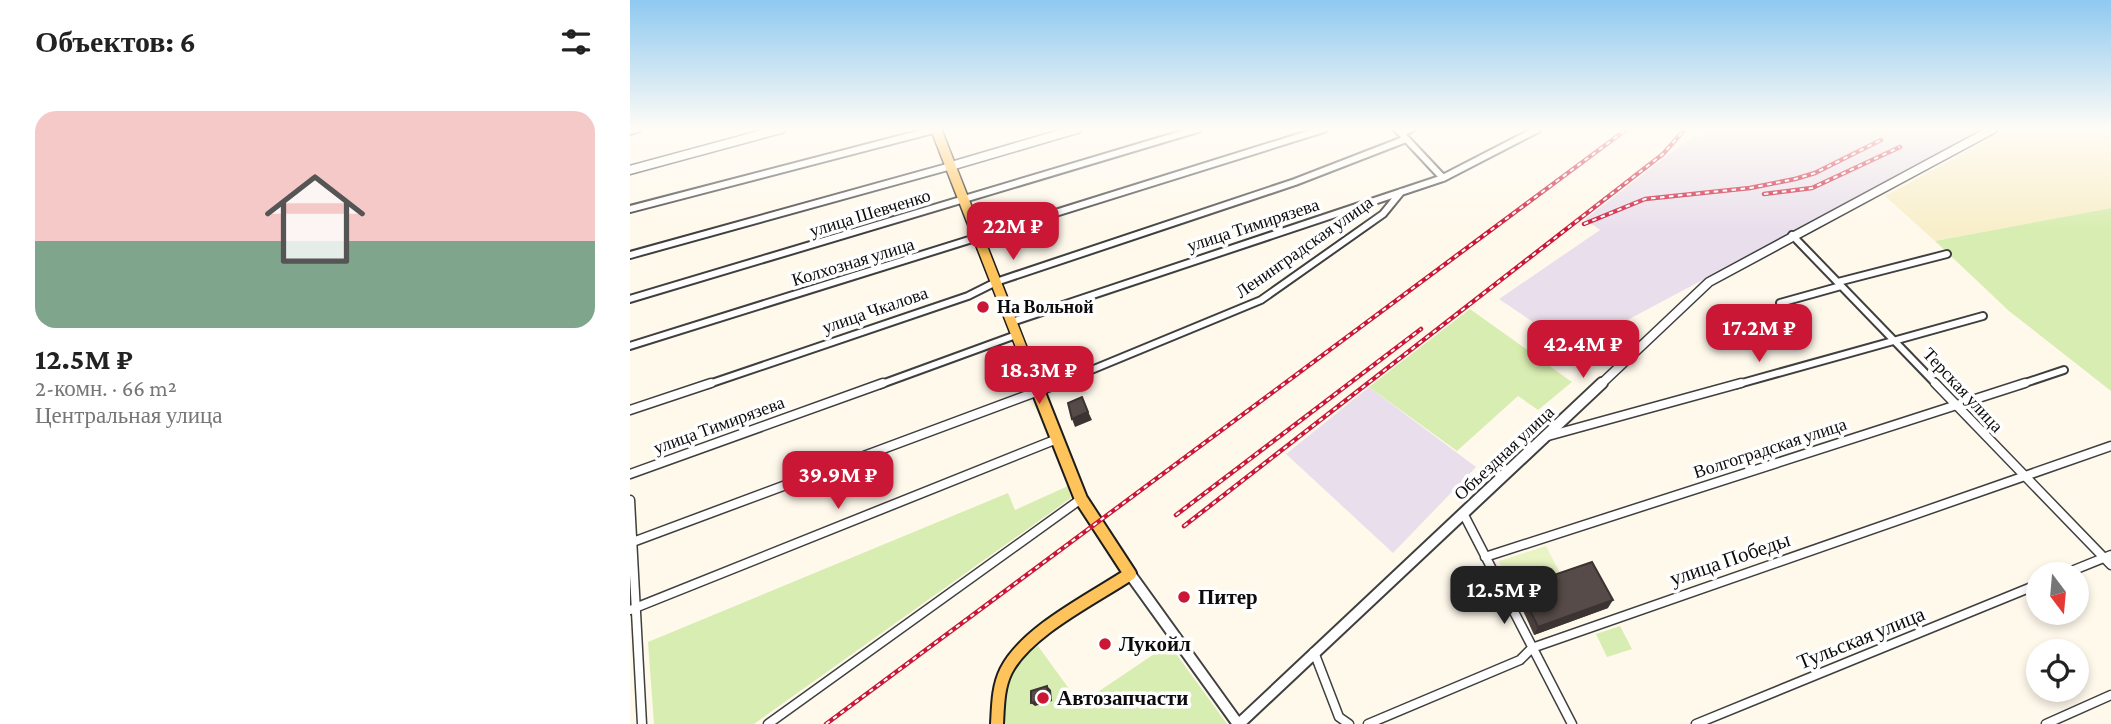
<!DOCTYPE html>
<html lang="ru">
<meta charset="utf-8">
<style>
body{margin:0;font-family:"Crimson Pro",serif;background:#f6f6f6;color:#222;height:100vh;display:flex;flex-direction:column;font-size:26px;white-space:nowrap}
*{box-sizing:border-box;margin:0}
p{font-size:23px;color:#767676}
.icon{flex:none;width:38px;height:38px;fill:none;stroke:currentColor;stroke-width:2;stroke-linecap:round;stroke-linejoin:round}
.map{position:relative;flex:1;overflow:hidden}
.details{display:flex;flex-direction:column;background:#fff;width:630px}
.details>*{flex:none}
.needle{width:46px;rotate:164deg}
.fabs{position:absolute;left:1396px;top:562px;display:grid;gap:14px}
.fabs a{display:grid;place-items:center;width:63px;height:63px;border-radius:50%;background:#fff;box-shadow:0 4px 10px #0003;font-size:35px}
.price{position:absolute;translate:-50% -60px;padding:0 16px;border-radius:14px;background:#ca1736;color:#fff;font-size:23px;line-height:46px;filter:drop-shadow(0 2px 4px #0008)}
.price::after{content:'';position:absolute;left:50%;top:42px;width:21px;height:16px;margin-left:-10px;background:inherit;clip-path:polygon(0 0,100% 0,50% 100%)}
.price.active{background:#222;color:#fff}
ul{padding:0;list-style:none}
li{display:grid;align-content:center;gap:14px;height:371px;padding:0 35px}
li+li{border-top:2px solid #e0e0e0}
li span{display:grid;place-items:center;height:217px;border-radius:21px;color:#555}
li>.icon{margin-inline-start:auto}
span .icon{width:126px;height:126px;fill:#fffc;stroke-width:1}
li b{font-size:30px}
h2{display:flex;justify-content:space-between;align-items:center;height:84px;padding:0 35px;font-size:30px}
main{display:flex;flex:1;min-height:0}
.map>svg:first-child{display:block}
.industrial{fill:#e9dfec}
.farmland{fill:#f8eec9}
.green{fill:#d8edb1}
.pitch{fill:#e9f4c4}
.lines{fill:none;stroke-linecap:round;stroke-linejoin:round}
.minor-far1-casing{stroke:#3f3f3f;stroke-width:10}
.minor-casing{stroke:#3f3f3f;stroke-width:11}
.tertiary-far1-casing{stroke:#3f3f3f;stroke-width:11}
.tertiary-casing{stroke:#3f3f3f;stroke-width:14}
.primary-far1-casing{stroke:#1d1d1d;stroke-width:13}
.primary-casing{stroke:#1d1d1d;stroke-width:16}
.minor-far1{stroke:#fff;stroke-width:6}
.minor{stroke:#fff;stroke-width:8}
.tertiary-far1{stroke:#fff;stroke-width:8}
.tertiary{stroke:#fff;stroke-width:10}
.primary-far1{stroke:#ffc35c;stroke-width:10}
.primary{stroke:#ffc35c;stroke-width:12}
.rail-casing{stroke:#ca1736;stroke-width:4.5}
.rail{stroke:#fff;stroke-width:2;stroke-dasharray:4.5;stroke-linecap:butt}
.wall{fill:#4a403e}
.shaded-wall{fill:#3c3432}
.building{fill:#564b48;stroke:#3c3432;stroke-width:2}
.poi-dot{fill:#ca1736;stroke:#fff;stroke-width:2.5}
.labels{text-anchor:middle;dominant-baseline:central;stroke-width:7;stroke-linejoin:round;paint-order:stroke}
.street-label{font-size:18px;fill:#0c0c0c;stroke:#fff}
.poi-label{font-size:18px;font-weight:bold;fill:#0c0c0c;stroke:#fff;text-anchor:start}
.near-street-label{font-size:21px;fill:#0c0c0c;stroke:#fff}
.near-poi-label{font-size:21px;font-weight:bold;fill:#0c0c0c;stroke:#fff;text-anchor:start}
</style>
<main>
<section class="details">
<h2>Объектов: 6<svg class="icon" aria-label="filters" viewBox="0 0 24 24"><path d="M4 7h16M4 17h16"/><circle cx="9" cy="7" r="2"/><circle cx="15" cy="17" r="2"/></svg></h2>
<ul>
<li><span style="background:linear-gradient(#f6c9c9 60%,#7fa58c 0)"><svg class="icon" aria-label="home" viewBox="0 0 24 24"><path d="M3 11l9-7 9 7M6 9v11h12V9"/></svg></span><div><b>12.5M ₽</b><p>2-комн. · 66 m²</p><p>Центральная улица</p></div></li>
</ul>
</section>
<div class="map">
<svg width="1481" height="724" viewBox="0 0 1481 724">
<rect width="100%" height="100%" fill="#fff9ec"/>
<path class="industrial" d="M1079 129H1356L943 349 869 299 970 230 955 219 1063 136 1068 138Z
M739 387 846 467 763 553 656 454Z"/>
<path class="farmland" d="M1378 129H1481V208L1305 241 1255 196Z"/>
<path class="green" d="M1481 208V391L1379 311 1305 241Z
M840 309 942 382 908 410 888 396 827 451 739 387Z
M438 486 441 498 124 724H24L18 642 378 493 385 510Z
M990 626 1002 649 977 657 966 634Z
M539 644 597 724H375C375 685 375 669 408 646L450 704Z"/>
<path class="pitch" d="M916 546 931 575 883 591 869 561Z"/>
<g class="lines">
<g class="minor-far1-casing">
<path id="minor-far1" d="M767 129 813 178
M0 131 7 129
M771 133 781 129
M0 209 307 129
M1162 235 1307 385
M0 255 321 166
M1208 282 1317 254
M0 299 568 129
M1150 303 1211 286
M382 322 813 178 908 129
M0 346 694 129
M76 385 338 296 366 282 665 182 776 139
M249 385 386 335
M425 385 631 300 753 214 771 192
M1105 385 1353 316
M1389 385 1434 370"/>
</g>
<g class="minor-casing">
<path id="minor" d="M1305 383 1481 565
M0 410 81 383
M918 436 1111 383
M0 474 253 383
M0 500 12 724
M833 513 942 724
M0 543 430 383
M855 557 1395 383
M1434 574 1481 555
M0 610 427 439
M684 652 709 717 719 724
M138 724 451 499
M738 724 890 660 902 648 1481 446
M1066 724 1409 584
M1416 724 1481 695"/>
</g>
<g class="tertiary-far1-casing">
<path id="tertiary-far1" d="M321 166 447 129
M0 170 151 129
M970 385 1079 282 1363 129"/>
</g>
<g class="tertiary-casing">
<path id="tertiary" d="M500 574 608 724
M609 724 972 383"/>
</g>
<g class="primary-far1-casing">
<path id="primary-far1" d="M306 129 406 385"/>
</g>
<g class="primary-casing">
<path id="primary" d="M367 724C368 706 368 687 376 671 396 631 464 598 500 574L451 499 405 383"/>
</g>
<use href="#minor-far1" class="minor-far1"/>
<use href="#minor" class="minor"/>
<use href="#tertiary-far1" class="tertiary-far1"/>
<use href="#tertiary" class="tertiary"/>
<use href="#primary-far1" class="primary-far1"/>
<use href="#primary" class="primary"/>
<g class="rail-casing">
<path id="rail" d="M1134 194 1182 188 1270 147
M954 224 1015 199 1120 188 1165 179 1185 173 1251 140
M546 515 791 329
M554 526 1033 154 1055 129
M196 724 997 129"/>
</g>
<use href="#rail" class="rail"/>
</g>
<path class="wall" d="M889 587 978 608 904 635 886 595Z"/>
<path class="shaded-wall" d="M455 405 462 420 445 427 442 419Z
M983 600 978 608 904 635 908 627Z
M417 686 421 690 422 701 405 706 401 703Z"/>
<path class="building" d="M452 397 458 412 442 419 438 403Z
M962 562 983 600 908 627 889 587Z
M417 686 418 698 401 703V691Z"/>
<linearGradient id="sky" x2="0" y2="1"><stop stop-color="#8fc9f0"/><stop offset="0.56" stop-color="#fffcf6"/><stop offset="1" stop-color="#fffcf6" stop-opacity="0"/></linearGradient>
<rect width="1481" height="230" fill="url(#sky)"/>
<g class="poi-dot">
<circle cx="353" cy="307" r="7"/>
<circle cx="554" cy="597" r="7"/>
<circle cx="475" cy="644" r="7"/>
<circle cx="413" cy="698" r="7"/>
</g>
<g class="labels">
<g class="street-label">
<text transform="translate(240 213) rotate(-17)">улица Шевченко</text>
<text transform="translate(623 225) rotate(-18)">улица Тимирязева</text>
<text transform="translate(674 247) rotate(-35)">Ленинградская улица</text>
<text transform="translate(223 262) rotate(-17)">Колхозная улица</text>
<text transform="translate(245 310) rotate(-19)">улица Чкалова</text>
<text transform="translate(1333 390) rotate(47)">Терская улица</text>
<text transform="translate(89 425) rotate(-20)">улица Тимирязева</text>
<text transform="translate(1140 448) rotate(-18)">Волгоградская улица</text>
<text transform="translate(874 453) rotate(-43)">Объездная улица</text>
</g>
<g class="poi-label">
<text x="367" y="307">На Вольной</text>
</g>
<g class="near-street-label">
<text transform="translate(1100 559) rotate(-19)">улица Победы</text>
<text transform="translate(1231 638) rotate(-22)">Тульская улица</text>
</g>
<g class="near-poi-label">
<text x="568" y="597">Питер</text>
<text x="489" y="644">Лукойл</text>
<text x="427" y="698">Автозапчасти</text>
</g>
</g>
</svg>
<div class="fabs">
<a><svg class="needle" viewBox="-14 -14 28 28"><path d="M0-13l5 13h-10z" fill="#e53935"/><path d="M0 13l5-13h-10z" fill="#767676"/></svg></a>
<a><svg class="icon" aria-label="locate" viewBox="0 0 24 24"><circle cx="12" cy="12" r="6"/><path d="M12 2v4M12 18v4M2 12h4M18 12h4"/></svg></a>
</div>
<b class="price" style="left:383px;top:262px">22M ₽</b>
<b class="price" style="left:1129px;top:364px">17.2M ₽</b>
<b class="price" style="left:953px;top:380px">42.4M ₽</b>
<b class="price" style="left:409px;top:406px">18.3M ₽</b>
<b class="price" style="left:208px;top:511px">39.9M ₽</b>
<b class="price active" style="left:874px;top:626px">12.5M ₽</b>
</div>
</main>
